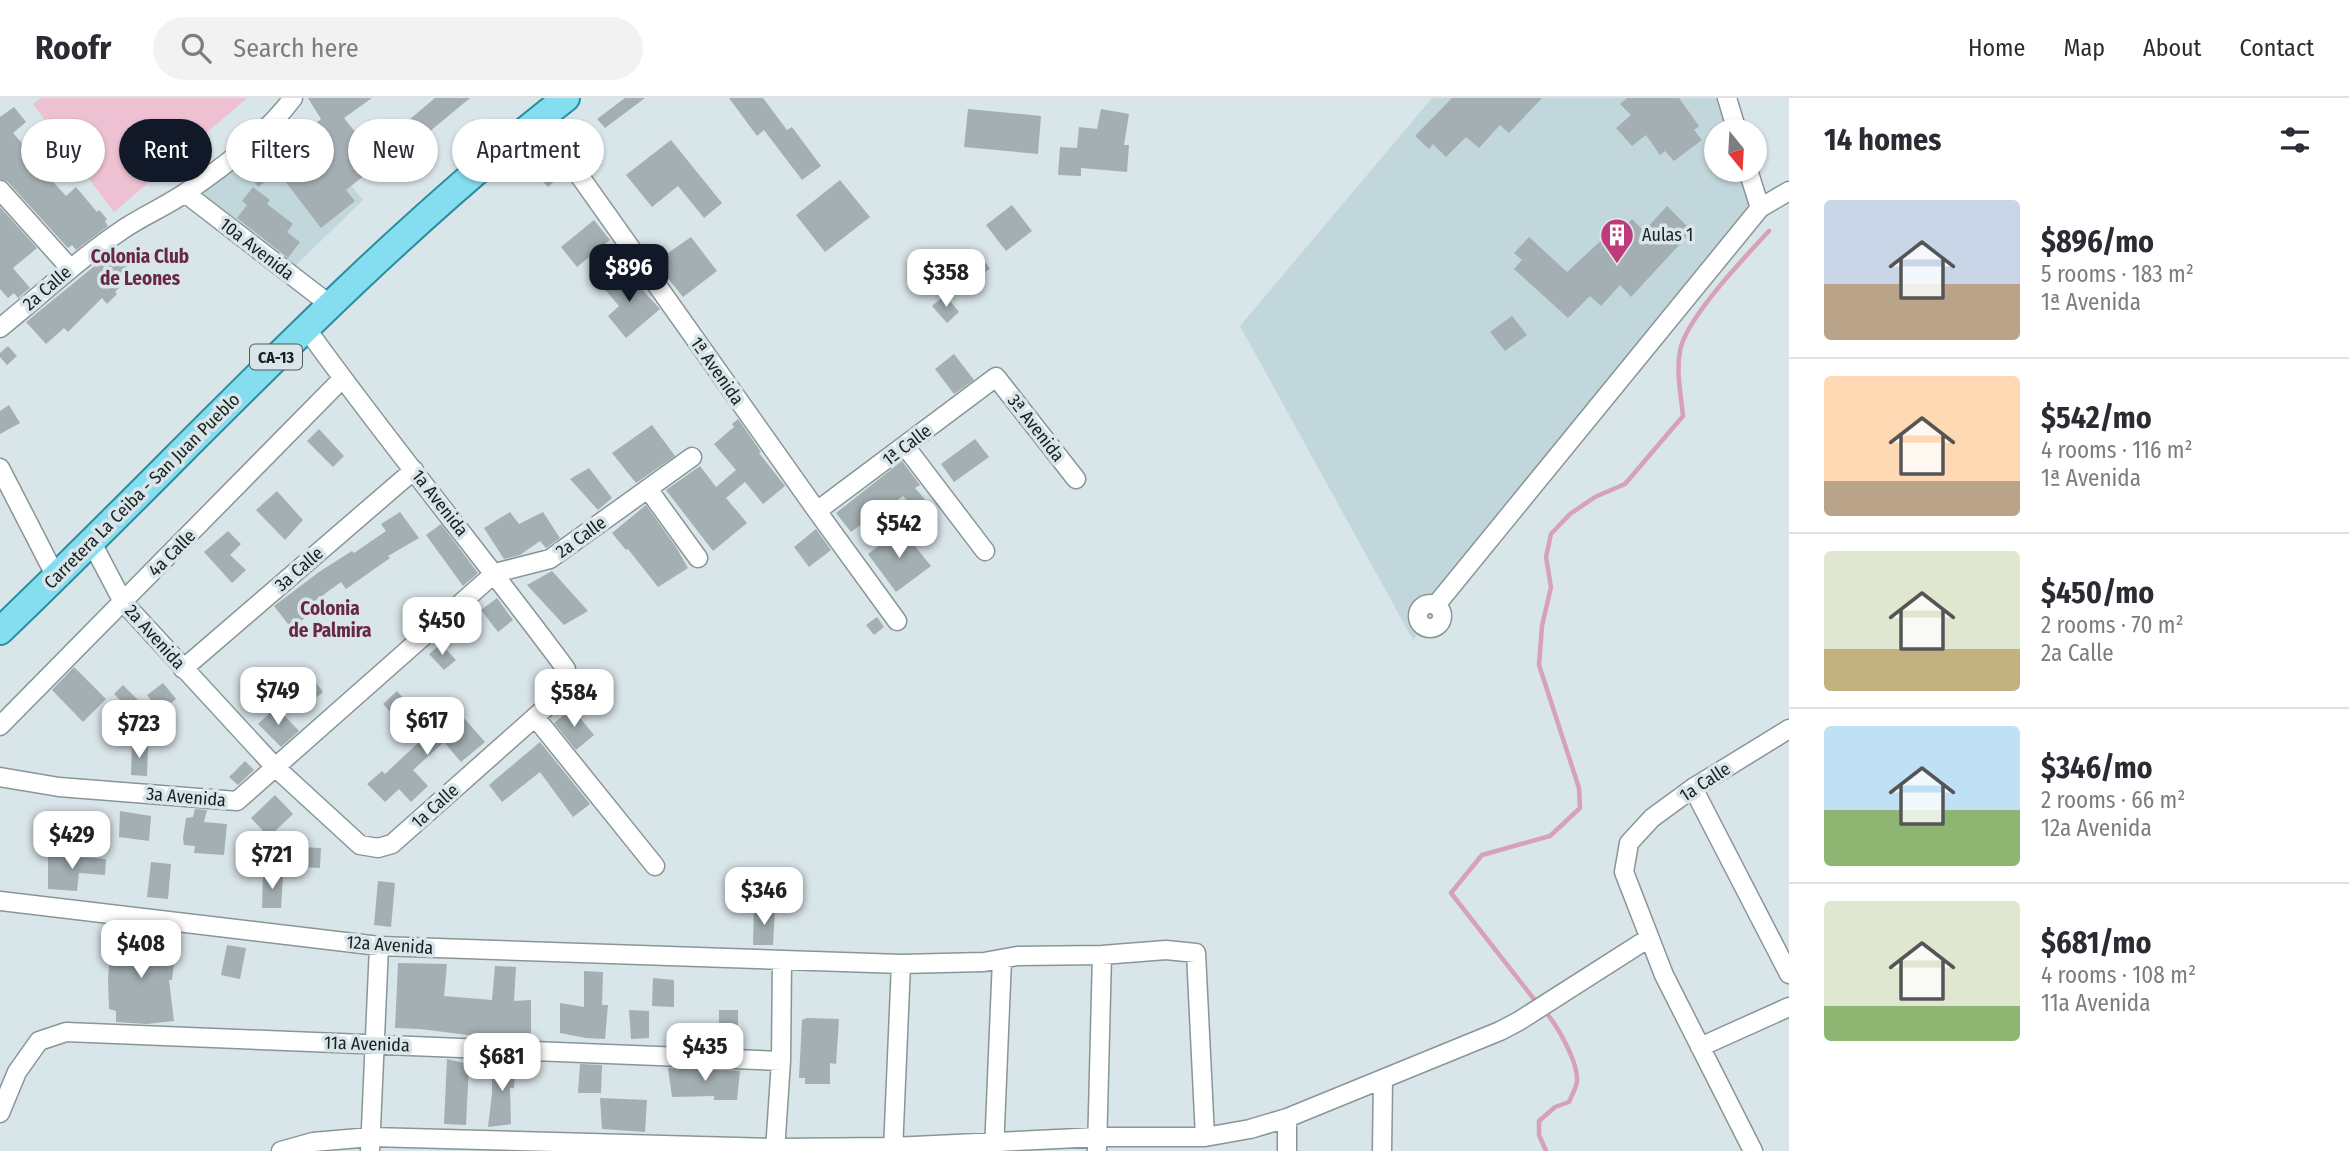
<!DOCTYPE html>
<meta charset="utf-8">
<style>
body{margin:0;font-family:"Fira Sans Condensed",sans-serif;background:#f2f2f3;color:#2b2b33;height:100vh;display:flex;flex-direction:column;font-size:26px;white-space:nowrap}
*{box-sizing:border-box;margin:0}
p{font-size:23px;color:#7c7c81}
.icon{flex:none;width:38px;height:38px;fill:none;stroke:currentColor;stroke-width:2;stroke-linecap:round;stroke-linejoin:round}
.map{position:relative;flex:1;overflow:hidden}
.drawer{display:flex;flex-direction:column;background:#fff;width:560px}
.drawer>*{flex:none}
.guide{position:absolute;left:21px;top:21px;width:665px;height:63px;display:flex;gap:14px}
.needle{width:46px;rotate:162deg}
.buttons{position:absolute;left:1704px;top:21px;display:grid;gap:14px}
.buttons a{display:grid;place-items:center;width:63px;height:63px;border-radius:50%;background:#fff;box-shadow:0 2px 5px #0004;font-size:35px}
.price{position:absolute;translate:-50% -60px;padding:0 16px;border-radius:14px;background:#fff;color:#222;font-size:23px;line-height:46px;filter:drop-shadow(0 2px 4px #0008)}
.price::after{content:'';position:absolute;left:50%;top:42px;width:21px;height:16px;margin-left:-10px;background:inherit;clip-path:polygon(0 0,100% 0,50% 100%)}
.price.on{background:#111827;color:#fff}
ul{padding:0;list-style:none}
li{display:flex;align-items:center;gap:21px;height:175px;padding:0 35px}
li+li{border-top:2px solid #e1e1e2}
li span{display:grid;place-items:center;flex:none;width:196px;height:140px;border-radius:7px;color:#555}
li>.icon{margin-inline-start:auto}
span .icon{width:84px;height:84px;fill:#fffc;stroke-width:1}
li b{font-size:30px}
h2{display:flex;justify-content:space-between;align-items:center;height:84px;padding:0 35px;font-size:30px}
.tag{padding:0 24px;border-radius:32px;background:#fff;box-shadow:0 2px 5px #0004;font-size:24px;line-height:63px}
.tag.on{background:#111827;color:#fff}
header{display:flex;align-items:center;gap:42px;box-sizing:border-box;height:98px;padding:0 35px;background:#fff;border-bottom:2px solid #e1e1e2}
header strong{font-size:33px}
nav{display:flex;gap:38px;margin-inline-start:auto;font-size:24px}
.search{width:490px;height:63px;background:#f2f2f3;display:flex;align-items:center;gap:18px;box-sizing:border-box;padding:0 24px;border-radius:38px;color:#7c7c81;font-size:26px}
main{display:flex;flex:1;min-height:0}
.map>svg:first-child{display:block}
.built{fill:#c2d7dc}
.green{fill:#edc1d2}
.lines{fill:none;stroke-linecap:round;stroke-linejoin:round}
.stream{stroke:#d7a1b6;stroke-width:4.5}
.building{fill:#a3afb2}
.minor-casing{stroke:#899598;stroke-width:21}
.primary-casing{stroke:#2a8d9f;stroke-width:30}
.minor{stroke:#fff;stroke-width:18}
.primary{stroke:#85deef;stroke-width:26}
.labels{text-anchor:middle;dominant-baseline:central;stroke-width:7;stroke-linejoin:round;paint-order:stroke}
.shield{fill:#d8e5e9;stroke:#535a5c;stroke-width:2}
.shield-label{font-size:16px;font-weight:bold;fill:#1a1f20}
.poi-label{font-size:18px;fill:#1a1f20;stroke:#d8e5e9;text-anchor:start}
.street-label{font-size:18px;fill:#1a1f20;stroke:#d8e5e9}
.neighbourhood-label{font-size:19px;font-weight:bold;fill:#682746;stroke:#d8e5e9}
</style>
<header>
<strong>Roofr</strong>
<div class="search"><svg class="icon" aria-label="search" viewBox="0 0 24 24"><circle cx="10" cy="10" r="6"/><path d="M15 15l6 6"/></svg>Search here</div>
<nav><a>Home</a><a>Map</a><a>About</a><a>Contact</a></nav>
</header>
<main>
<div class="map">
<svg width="1789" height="1053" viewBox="0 0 1789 1053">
<rect width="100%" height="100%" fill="#d8e5e9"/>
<path class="built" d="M1432 0H1731L1740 33H1717V72H1750L1760 110 1413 542 1240 228Z
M296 20 363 102 295 168 202 95Z"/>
<path class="green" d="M41 0H247L114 114 33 6Z"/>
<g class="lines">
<path class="stream" d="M1537 905 1451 795 1482 757 1550 738 1580 710 1579 690 1539 567 1542 528 1551 489 1546 459 1551 436 1570 416 1595 399 1625 386 1683 318C1681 297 1676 274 1680 253 1685 221 1746 158 1769 133
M1543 911C1556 925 1578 963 1577 983 1577 989 1571 998 1569 1004L1555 1009 1539 1023V1037L1546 1053"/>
</g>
<path class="building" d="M308 0H372L344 20 380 65 346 92 355 103 321 130 278 74 258 89 244 70 297 27 303 36 321 21Z
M435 0H470L406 53 391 37Z
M625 0H645L605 30 597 21Z
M729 0H763L787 32 792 29 821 68 802 82 764 32 757 38Z
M1452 0H1542L1509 35 1500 27 1479 50 1466 39 1446 59 1433 46 1429 51 1415 38Z
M1627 0H1679L1699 28 1694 32 1702 42 1674 63 1665 53 1660 57 1646 37 1632 48 1616 30 1631 17 1620 6Z
M14 9 26 24 13 35 35 60 33 62 66 98 76 89 97 114 99 112 107 121 105 123 108 128 76 152 72 147 68 150 8 84 0 81V19Z
M968 11 1041 18 1038 56 964 49Z
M1101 11 1129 16 1124 47H1129L1127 74 1081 70V78L1058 77 1060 49 1077 50 1079 29 1097 31Z
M671 42 722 105 704 120 678 88 652 109 626 77Z
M548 66 559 79 548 89 536 76Z
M840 82 870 119 825 154 796 117Z
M253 89 270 102 267 106 293 126 287 134 300 144 288 160 237 120 247 107 242 103Z
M1012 107 1032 133 1006 153 986 127Z
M1667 108 1692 133 1631 199 1620 187 1601 208 1590 198 1568 220 1514 171 1522 162 1514 155 1529 139 1567 174 1607 137 1612 142 1632 121 1644 133Z
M0 109 37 150 13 170 30 190 18 200 14 195 8 200 0 191Z
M594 122 610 142 577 169 561 149Z
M691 139 717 173 683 199 655 164Z
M114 152 129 167 114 181 121 188 115 194 117 196 107 206 102 200 68 234 64 230 46 246 26 224Z
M978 154 990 171 975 180 964 163Z
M624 172 660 211 626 240 608 218 619 208 603 189Z
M945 197 959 214 947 225 932 208Z
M1512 218 1527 237 1505 253 1490 234Z
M8 248 17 258 7 267 0 259V255Z
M954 256 974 282 954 296 935 271Z
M9 307 20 325 0 336V313Z
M738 321 761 354 759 355 785 388 763 406 745 384 726 400 747 425 713 453 666 392 700 368 716 389 736 372 714 346 734 329 732 326Z
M652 327 675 358 636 385 612 355Z
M319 331 344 358 333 369 307 343Z
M975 341 989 359 954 384 941 366Z
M902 363 920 387 915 390 935 413 924 422 903 398 889 409 888 407 851 434 836 415Z
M589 370 612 400 598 412 570 381Z
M277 393 303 422 285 442 256 412Z
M646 407 676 449 688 470 658 489 628 451 626 452 612 435Z
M400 414 419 440 388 458 390 460 346 491 341 484 304 511 309 517 291 530 274 508 319 474 352 453 354 455 386 433 381 426Z
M510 414 519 426 543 414 560 440 546 450 540 443 520 457 504 461 484 430Z
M441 426 478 475 463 488 426 437Z
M816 431 831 452 809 469 794 449Z
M901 431 931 468 896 494 868 456Z
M228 433 241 446 230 457 246 472 232 485 204 454Z
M552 473 588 513 564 527 527 487Z
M497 500 513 522 498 534 481 512Z
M877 519 884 529 874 537 866 527Z
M441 546 456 562 444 572 429 556Z
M74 569 106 601 83 624 52 592Z
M314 582 323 594 310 605 300 594Z
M163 585 176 601 160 614 147 597Z
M123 587 140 604 131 613 114 596Z
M397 593 416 614 402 627 383 606Z
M276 609 299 633 281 649 258 626Z
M455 610 485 644 461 664 444 644 413 672 428 688 411 704 399 691 385 704 367 686 382 673 385 676Z
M572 610 594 637 576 652 554 625Z
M540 644 590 706 573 719 540 674 502 704 489 687Z
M132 645 148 649 147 678 131 677Z
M245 663 254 672 238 687 229 679Z
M275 697 293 716 271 737H267L251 720Z
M195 711 207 712 204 724 227 726 224 757 194 755 195 748 184 747 183 740 186 720 193 719Z
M120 713 151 718 149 743 119 739Z
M282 748 321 750 320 770 281 768Z
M48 757 106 761 105 777 79 775 77 793 48 791Z
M151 764 171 766 168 801 147 799Z
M263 776 283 777 281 810H262Z
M378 783 395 785 391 829 374 827Z
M754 810 775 811 773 847H753Z
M112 837 176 846 172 882H169L174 923 147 926 116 924V913L109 911 108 880Z
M227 847 246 850 240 881 221 877Z
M398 865 447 866 444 898 492 902 495 868 516 869 514 903 531 902V936L468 937 420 931 395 930Z
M584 873 603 874 602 907H608L605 941 586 940 560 935V905L584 909Z
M653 880 674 882V909L652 908Z
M629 912 649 913V940L631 941Z
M719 912H738V945L719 944Z
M807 920 839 921 836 966 830 965V986H805V980H799L802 922Z
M447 961 469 966 466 1027 444 1026Z
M492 963 516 964 514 990H510L511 1026 488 1029 492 996Z
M580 966 602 967 601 995H578Z
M668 970 740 973 737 1002H714V998L672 999Z
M600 1000 647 1002 645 1034 602 1031Z"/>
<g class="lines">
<g class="minor-casing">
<path id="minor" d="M1727 0 1737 33
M540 22 817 413 897 523
M1748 72 1760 110
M0 92 70 170
M185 95 329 206
M0 230C42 196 80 160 125 130 145 117 166 108 185 95 224 69 265 37 293 0
M905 348 985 453
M0 370 56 479
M648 391 698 460
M817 413 996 279 1076 381
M91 443 123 504 275 669 360 747 378 750 392 746 561 596 567 583 566 571C481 456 389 346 306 230
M1418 518a12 12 0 1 1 24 0a12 12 0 1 1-24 0Z
M1436 507 1760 110 1789 93
M183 571 414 372
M535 619 655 768
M0 628 342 281
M0 679 59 689 237 703 495 475 550 461 692 359
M1693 690 1789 876
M0 803 379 848 901 866 984 864 1017 858 1102 857 1166 852 1196 855 1205 1039
M1700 949 1789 909
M0 1015 17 974 39 943 66 934 781 963
M281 1053 313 1044 371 1039 775 1050 893 1049 1098 1039H1205L1250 1031 1287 1020 1500 933 1519 923 1649 840
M370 1053 379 848
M775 1053 781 963 782 863
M893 1053 901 866
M994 1053 1002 861
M1097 1053 1102 857
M1287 1053V1020
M1382 1053 1383 981
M1753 1053 1664 877 1624 774 1629 745 1652 720 1693 690 1789 631"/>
</g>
<g class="primary-casing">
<path id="primary" d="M0 533C187 354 361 160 566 0"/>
</g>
<use href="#minor" class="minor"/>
<use href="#primary" class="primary"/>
</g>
<defs>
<g id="building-pin" transform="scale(1.75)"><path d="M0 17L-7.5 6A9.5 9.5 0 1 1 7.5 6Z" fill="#bf3b7e" stroke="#d8e5e9"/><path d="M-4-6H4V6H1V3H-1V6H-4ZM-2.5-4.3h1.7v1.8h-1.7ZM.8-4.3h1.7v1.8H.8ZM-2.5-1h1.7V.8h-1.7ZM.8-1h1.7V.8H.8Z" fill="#fff"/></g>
</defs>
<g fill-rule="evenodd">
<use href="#building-pin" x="1617" y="137"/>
</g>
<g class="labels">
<rect class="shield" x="250" y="246.5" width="52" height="25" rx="5"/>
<g class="shield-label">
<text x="276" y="259">CA-13</text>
</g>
<g class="poi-label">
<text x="1642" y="137">Aulas 1</text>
</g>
<g class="street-label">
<text transform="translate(257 151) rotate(38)">10a Avenida</text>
<text transform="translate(47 190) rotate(-41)">2a Calle</text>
<text transform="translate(717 273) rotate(55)">1ª Avenida</text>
<text transform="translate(1036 330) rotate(52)">3ª Avenida</text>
<text transform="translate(907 347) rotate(-37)">1ª Calle</text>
<text transform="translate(142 393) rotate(-45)">Carretera La Ceiba - San Juan Pueblo</text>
<text transform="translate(440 405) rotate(52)">1a Avenida</text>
<text transform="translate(581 439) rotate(-36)">2a Calle</text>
<text transform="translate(172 455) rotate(-45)">4a Calle</text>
<text transform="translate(299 471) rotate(-41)">3a Calle</text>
<text transform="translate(155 539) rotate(48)">2a Avenida</text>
<text transform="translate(1705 684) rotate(-33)">1a Calle</text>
<text transform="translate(186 699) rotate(5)">3a Avenida</text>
<text transform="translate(435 708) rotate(-42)">1a Calle</text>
<text transform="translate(390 847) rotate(4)">12a Avenida</text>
<text transform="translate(367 946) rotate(2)">11a Avenida</text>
</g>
<g class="neighbourhood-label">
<text x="140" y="158">Colonia Club<tspan x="140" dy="22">de Leones</tspan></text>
<text x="330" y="510">Colonia<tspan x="330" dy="22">de Palmira</tspan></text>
</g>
</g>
</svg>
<div class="buttons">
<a><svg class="needle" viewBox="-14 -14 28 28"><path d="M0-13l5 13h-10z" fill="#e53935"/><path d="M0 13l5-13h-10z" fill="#7c7c81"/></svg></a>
</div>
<b class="price on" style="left:629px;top:206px">$896</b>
<b class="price" style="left:946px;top:211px">$358</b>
<b class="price" style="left:899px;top:462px">$542</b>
<b class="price" style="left:442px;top:559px">$450</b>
<b class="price" style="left:278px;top:629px">$749</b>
<b class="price" style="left:574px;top:631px">$584</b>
<b class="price" style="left:427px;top:659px">$617</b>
<b class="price" style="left:139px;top:662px">$723</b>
<b class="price" style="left:72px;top:773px">$429</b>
<b class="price" style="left:272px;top:793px">$721</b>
<b class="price" style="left:764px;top:829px">$346</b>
<b class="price" style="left:141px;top:882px">$408</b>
<b class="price" style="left:705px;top:985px">$435</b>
<b class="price" style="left:502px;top:995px">$681</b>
<div class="guide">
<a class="tag">Buy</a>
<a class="tag on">Rent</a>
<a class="tag">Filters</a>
<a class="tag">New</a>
<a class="tag">Apartment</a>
</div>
</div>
<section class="drawer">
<h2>14 homes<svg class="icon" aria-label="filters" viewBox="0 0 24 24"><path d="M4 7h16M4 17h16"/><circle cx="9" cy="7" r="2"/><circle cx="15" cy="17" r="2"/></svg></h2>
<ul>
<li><span style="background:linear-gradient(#c9d6e8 60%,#b9a48a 0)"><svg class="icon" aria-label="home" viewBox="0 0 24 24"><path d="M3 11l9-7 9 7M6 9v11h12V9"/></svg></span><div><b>$896/mo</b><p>5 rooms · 183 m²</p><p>1ª Avenida</p></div></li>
<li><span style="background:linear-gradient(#ffd9b3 75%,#b9a48a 0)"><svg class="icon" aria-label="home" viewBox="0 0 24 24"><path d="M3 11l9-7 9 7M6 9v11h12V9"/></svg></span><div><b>$542/mo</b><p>4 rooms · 116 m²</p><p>1ª Avenida</p></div></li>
<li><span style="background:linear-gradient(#dfe7d0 70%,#c2b280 0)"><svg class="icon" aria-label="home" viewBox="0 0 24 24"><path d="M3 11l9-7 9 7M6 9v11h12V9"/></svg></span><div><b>$450/mo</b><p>2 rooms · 70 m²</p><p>2a Calle</p></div></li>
<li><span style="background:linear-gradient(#bfe0f5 60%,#8fb573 0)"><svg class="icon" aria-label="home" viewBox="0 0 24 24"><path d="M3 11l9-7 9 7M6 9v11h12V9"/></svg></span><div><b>$346/mo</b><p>2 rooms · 66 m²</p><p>12a Avenida</p></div></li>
<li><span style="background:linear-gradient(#dfe7d0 75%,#8fb573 0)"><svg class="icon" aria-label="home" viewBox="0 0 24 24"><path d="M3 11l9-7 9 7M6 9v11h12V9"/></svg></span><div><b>$681/mo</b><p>4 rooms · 108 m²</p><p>11a Avenida</p></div></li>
</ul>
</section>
</main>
